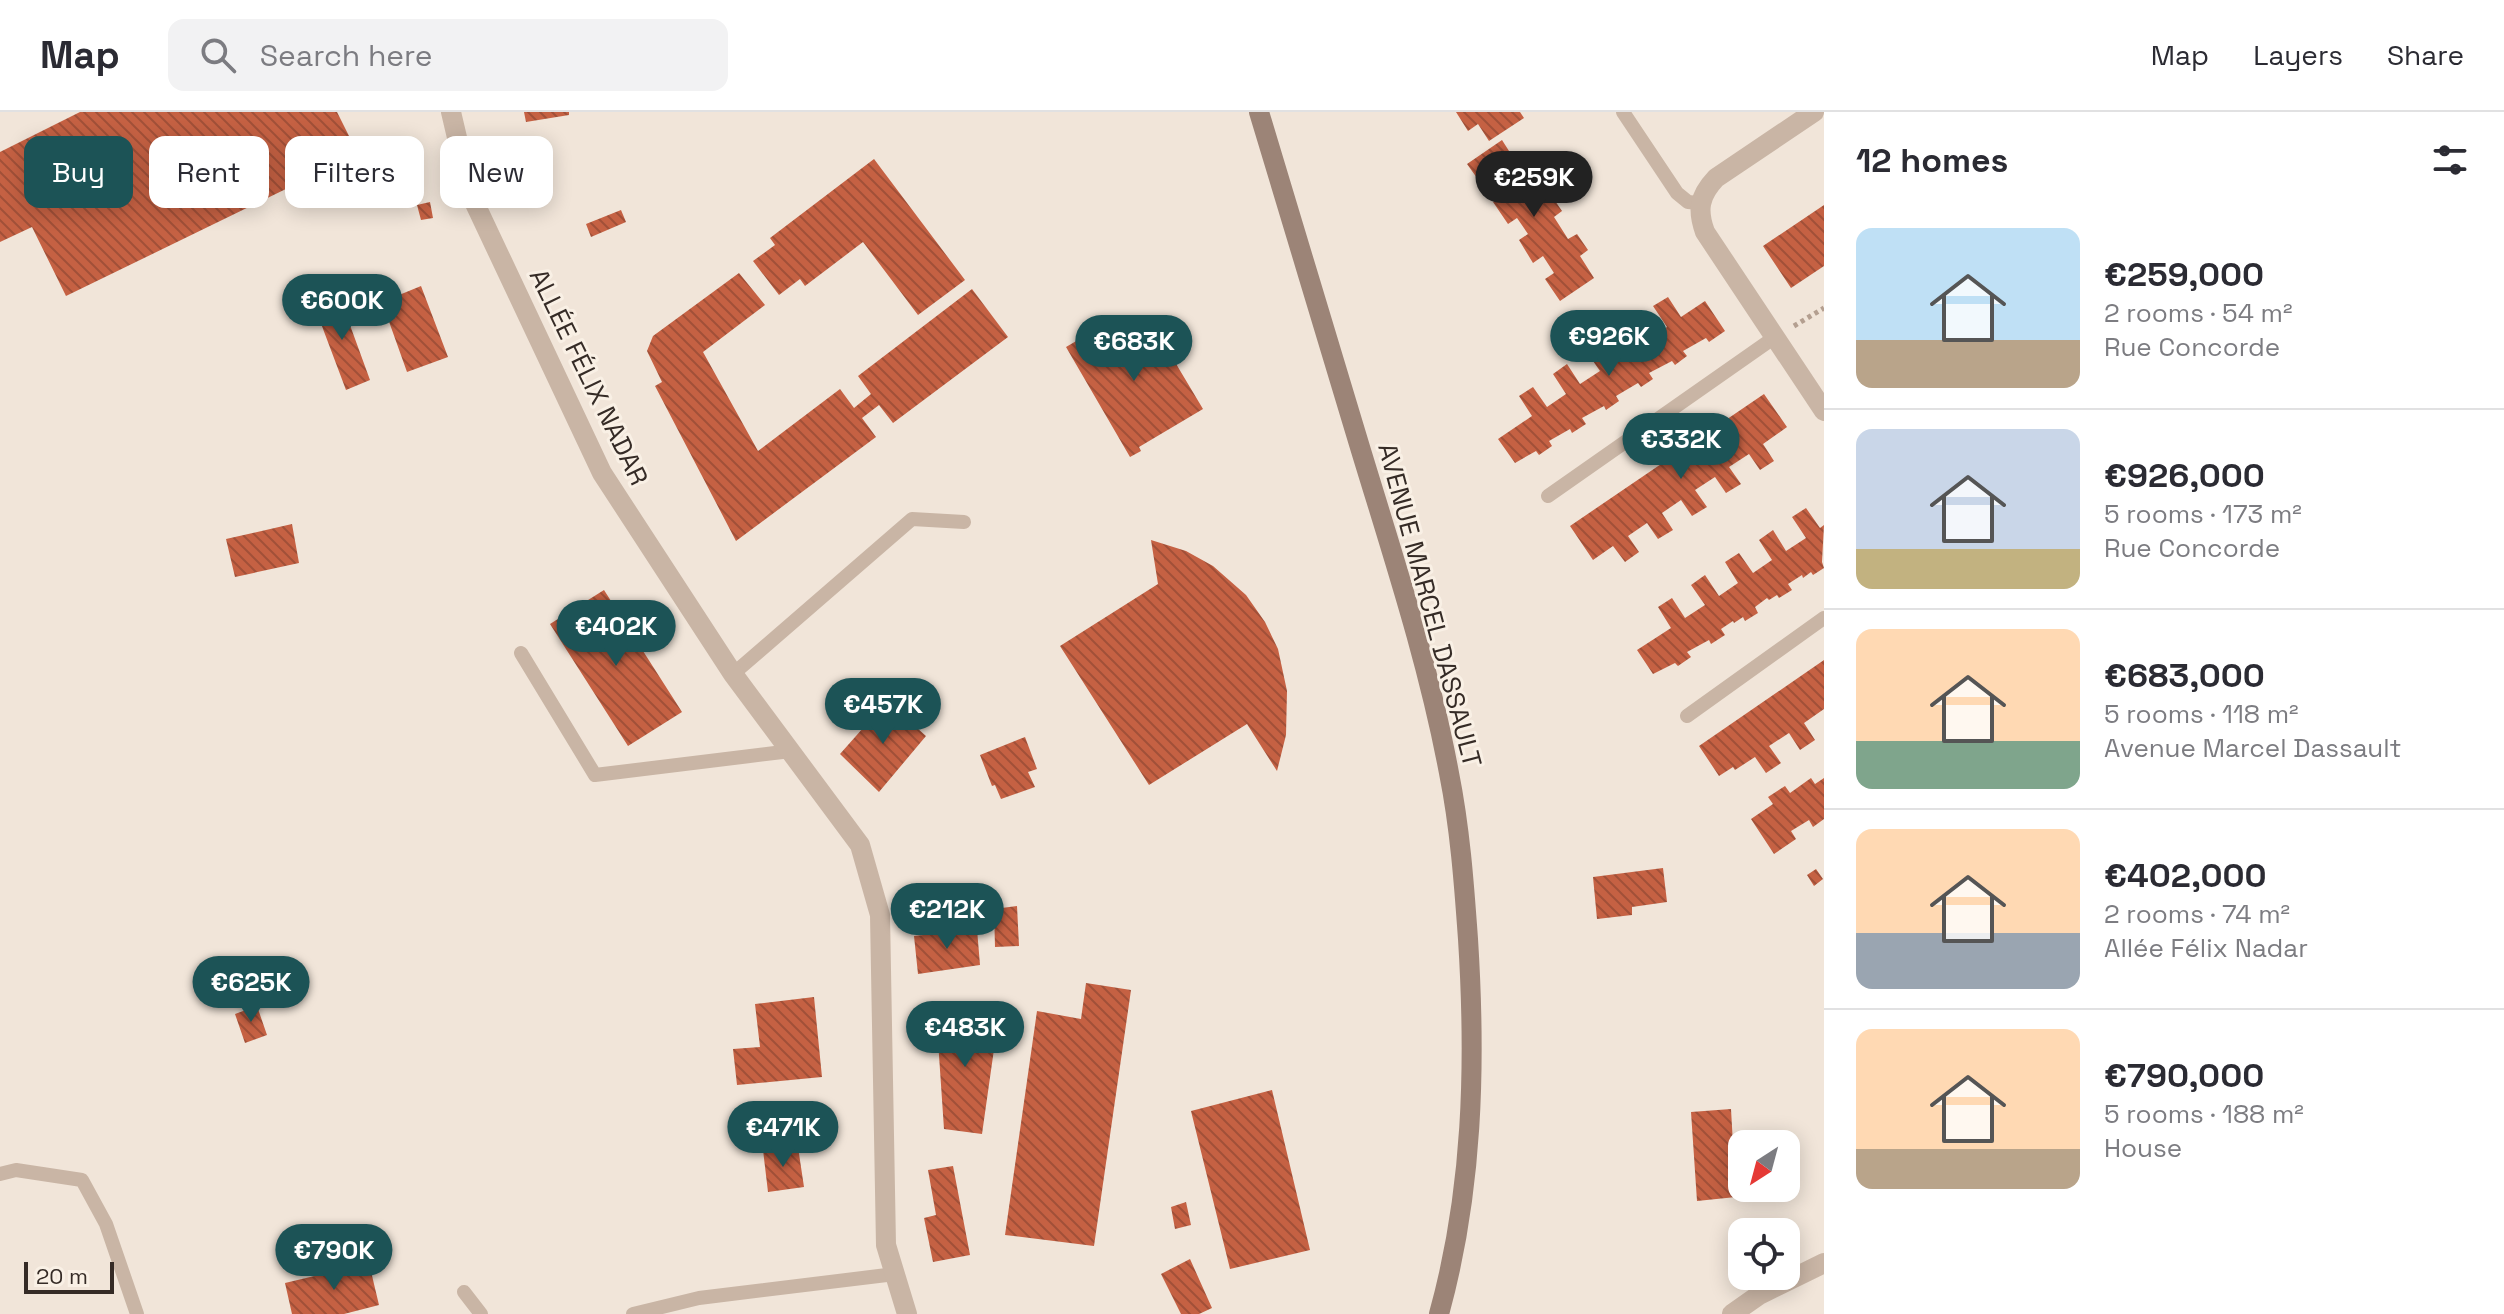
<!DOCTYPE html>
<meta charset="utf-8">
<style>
body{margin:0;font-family:"Space Grotesk",sans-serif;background:#f2f2f3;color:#2b2b33;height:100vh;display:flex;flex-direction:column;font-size:30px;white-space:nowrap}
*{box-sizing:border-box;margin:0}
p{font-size:26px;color:#7c7c81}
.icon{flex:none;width:44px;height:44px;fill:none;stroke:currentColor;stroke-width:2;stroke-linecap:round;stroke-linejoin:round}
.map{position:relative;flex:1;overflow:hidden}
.side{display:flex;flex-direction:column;background:#fff;width:680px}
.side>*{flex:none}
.guide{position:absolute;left:24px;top:24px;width:760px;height:72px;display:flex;gap:16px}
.needle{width:52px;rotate:216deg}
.fabs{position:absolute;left:1728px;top:1018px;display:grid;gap:16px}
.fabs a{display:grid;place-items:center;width:72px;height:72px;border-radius:16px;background:#fff;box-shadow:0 4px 20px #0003;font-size:40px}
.scale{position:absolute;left:24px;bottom:20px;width:90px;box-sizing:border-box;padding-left:8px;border:4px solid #352b26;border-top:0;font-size:22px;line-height:28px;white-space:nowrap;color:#352b26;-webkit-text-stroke:6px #f9f0e5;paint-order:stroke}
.price{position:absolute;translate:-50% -68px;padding:0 18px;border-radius:28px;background:#1c5356;color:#fff;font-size:26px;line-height:52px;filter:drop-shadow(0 2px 4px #0008)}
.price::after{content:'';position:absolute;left:50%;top:48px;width:24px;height:18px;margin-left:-12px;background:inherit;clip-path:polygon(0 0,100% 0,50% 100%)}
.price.on{background:#222;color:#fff}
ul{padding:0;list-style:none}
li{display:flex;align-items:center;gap:24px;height:200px;padding:0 32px}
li+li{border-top:2px solid #e1e1e2}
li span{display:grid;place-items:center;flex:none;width:224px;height:160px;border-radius:16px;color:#555}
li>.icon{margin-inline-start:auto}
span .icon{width:96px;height:96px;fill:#fffc;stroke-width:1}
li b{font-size:34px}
h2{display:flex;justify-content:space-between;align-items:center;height:96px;padding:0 32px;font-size:34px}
.pill{padding:0 28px;border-radius:16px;background:#fff;box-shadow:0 4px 20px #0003;font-size:28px;line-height:72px}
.pill.on{background:#1c5356;color:#fff}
header{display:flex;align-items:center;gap:48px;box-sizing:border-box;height:112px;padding:0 40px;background:#fff;border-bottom:2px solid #e1e1e2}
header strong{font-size:38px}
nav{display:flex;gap:44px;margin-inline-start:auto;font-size:28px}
.search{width:560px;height:72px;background:#f2f2f3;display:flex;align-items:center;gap:20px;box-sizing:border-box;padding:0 28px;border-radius:16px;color:#7c7c81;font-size:30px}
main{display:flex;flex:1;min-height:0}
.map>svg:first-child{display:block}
.building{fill:url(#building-back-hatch)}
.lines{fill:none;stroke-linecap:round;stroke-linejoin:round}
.path{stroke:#b49f90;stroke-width:5;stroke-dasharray:4 4;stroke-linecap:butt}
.lane{stroke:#c9b5a5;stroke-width:14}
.street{stroke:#c9b5a5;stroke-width:20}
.secondary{stroke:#9c8477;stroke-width:20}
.labels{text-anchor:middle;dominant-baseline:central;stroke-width:6;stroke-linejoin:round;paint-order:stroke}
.street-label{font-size:26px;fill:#352b26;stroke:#f9f0e5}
</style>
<header>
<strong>Map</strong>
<div class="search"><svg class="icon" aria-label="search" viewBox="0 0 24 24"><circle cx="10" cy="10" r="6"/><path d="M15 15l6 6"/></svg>Search here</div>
<nav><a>Map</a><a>Layers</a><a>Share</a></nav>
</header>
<main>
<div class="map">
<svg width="1824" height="1202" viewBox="0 0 1824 1202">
<defs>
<pattern id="building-back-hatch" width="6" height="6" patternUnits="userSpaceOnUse" patternTransform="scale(2)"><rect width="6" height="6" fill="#c56143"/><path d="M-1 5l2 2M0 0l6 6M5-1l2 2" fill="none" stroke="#a15038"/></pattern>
</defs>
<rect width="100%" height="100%" fill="#f1e5d9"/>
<path class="building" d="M80 0H337L358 42 66 184 32 115 0 130V40Z
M524 0H569V3L526 10Z
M1456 0H1520L1524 6 1489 29 1478 12 1468 19Z
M1502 28 1516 50 1525 44 1536 61 1528 67 1542 89 1551 83 1562 99 1554 105 1568 127 1577 122 1588 138 1580 144 1594 166 1560 189 1545 167 1554 161 1543 144 1533 151 1519 128 1528 122 1517 106 1508 112 1493 90 1502 84 1491 67 1482 73 1467 52Z
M526 30 528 42 512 44 510 33Z
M874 47 965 168 918 203 863 130 805 174 800 167 779 183 753 149 775 133 770 126Z
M430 90 433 106 421 108 417 93Z
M1824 93V154L1791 176 1763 134Z
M621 98 626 110 591 125 586 112Z
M739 161 765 193 703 240 758 339 840 277 854 296 871 282 858 264 972 177 1008 225 893 311 879 293 862 306 876 325 736 429 655 274 662 270 647 239 653 224Z
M421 174 448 245 407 260 382 190Z
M339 183 370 268 346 278 314 193Z
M1668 185 1681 205 1705 189 1725 219 1709 230 1706 226 1683 239 1687 244 1675 253 1672 249 1649 261 1653 267 1641 275 1638 271 1616 284 1619 289 1606 298 1604 294 1582 306 1586 312 1572 321 1570 317 1549 329 1552 334 1539 343 1536 339 1515 351 1498 327 1532 304 1519 284 1533 275 1547 295 1566 282 1553 262 1567 252 1580 272 1600 259 1586 239 1601 230 1614 250 1633 237 1620 217 1634 207 1648 227 1667 215 1653 194Z
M1119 204 1135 233 1157 220 1203 297 1139 335 1141 339 1130 345 1066 235Z
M1764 282 1787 315 1763 332 1774 349 1760 358 1749 342 1729 355 1741 372 1726 381 1715 365 1695 378 1707 395 1692 404 1681 388 1662 401 1673 418 1658 427 1647 411 1628 424 1639 440 1625 450 1613 434 1593 448 1570 414Z
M1806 396 1820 416 1824 413 1822 450 1824 456 1813 463 1811 460 1803 466 1802 463 1788 472 1792 478 1779 486 1777 483 1769 488 1767 486 1755 495 1758 501 1745 509 1743 505 1734 511 1733 509 1721 517 1725 523 1711 532 1709 528 1687 540 1691 545 1678 554 1675 551 1653 562 1637 538 1671 516 1658 495 1672 486 1685 506 1705 493 1691 473 1705 463 1719 484 1738 471 1725 450 1739 441 1753 461 1772 448 1759 428 1773 418 1786 439 1806 426 1792 405Z
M292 412 299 451 235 465 226 427Z
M1151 428 1186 439 1213 454 1246 483 1265 510 1278 537 1287 579 1286 623 1277 659 1247 612 1149 673 1060 534 1158 472Z
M604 478 682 600 628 634 550 512Z
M1824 548V597L1804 611 1815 628 1800 638 1789 621 1769 634 1781 651 1766 661 1755 645 1735 658 1733 655 1719 664 1699 634Z
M887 589 926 624 879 680 840 642Z
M1025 625 1037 657 1028 660 1035 675 1001 687 995 673 992 674 980 643Z
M1811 666 1815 672 1824 666V707L1813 715 1809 708 1791 719 1796 727 1774 742 1751 707 1773 692 1768 685 1785 674 1790 681Z
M1663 756 1667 790 1632 795V803L1597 807 1593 765Z
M1816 757 1823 767 1814 774 1807 763Z
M1017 794 1019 834 995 835 994 797Z
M977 817 980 853 918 862 914 824Z
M287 854 296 890 270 896 261 861Z
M1086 871 1131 878 1094 1134 1005 1123 1037 899 1081 907Z
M814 885 822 965 737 973 733 937 760 935 755 892Z
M257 894 267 923 245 931 235 902Z
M936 899 998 909 982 1022 944 1017Z
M1272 978 1310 1138 1230 1157 1191 999Z
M1731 997 1736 1085 1697 1089 1691 1000Z
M798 1035 804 1075 768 1080 763 1038Z
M953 1054 970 1143 933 1150 924 1106 936 1103 928 1058Z
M1186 1090 1191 1113 1175 1117 1171 1095Z
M1190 1147 1212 1196 1199 1202H1181L1161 1162Z
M369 1151 379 1193 344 1202H292L285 1171Z"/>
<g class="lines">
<path class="path" d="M1794 214 1824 196"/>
<path class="lane" d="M1623 0 1677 81 1688 90 1700 91
M1548 384 1775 225
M521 541 595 663 791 639
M733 562 912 407 964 410
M1687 604 1824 506
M0 1062 16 1058 82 1068 106 1112 137 1202
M464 1180 481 1202
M633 1202 699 1186 895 1162"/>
<path class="street" d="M451 0 470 81 602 361 733 562 860 733 880 803 886 1133 907 1202
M1814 0 1716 66C1699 84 1697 98 1705 120L1824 299
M1732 1202 1759 1183 1824 1151"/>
<path class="secondary" d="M1259 0C1292 111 1326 221 1359 332 1392 441 1428 549 1449 661 1460 716 1464 771 1468 827 1476 953 1473 1079 1439 1202"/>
</g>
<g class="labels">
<g class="street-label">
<text transform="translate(589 265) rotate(64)">ALLÉE FÉLIX NADAR</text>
<text transform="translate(1430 493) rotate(75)">AVENUE MARCEL DASSAULT</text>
</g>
</g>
</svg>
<div class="fabs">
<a><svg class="needle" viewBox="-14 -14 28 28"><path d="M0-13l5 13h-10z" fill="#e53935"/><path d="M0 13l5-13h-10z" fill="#7c7c81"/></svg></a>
<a><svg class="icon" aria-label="locate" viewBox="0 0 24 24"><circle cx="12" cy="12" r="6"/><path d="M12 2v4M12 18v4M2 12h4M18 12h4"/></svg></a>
</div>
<div class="scale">20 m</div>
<b class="price on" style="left:1534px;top:107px">€259K</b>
<b class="price" style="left:342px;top:230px">€600K</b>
<b class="price" style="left:1609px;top:266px">€926K</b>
<b class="price" style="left:1134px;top:271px">€683K</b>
<b class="price" style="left:1681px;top:369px">€332K</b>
<b class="price" style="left:616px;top:556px">€402K</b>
<b class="price" style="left:883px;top:634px">€457K</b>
<b class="price" style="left:947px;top:839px">€212K</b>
<b class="price" style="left:251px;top:912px">€625K</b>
<b class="price" style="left:965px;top:957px">€483K</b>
<b class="price" style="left:783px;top:1057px">€471K</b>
<b class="price" style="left:334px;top:1180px">€790K</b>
<div class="guide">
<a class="pill on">Buy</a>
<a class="pill">Rent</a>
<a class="pill">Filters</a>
<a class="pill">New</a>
</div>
</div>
<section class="side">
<h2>12 homes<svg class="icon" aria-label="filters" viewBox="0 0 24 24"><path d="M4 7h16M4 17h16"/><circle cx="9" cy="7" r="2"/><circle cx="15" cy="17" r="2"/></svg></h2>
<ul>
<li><span style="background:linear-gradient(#bfe0f5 70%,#b9a48a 0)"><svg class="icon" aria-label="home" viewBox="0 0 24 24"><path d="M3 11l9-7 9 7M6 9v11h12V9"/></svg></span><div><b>€259,000</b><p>2 rooms · 54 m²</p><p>Rue Concorde</p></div></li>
<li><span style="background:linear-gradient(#c9d6e8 75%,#c2b280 0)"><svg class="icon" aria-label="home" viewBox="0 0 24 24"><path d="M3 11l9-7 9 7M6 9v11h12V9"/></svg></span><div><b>€926,000</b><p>5 rooms · 173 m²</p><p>Rue Concorde</p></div></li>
<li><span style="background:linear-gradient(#ffd9b3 70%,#7fa58c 0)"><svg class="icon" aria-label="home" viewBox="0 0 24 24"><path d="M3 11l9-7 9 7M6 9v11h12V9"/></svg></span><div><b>€683,000</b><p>5 rooms · 118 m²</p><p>Avenue Marcel Dassault</p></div></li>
<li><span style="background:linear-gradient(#ffd9b3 65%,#9aa5b1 0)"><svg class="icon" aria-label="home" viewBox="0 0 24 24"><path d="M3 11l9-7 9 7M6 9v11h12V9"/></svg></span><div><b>€402,000</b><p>2 rooms · 74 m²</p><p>Allée Félix Nadar</p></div></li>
<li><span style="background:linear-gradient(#ffd9b3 75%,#b9a48a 0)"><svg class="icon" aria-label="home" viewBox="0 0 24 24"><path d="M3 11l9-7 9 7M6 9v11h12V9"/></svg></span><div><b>€790,000</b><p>5 rooms · 188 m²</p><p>House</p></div></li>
</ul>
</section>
</main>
